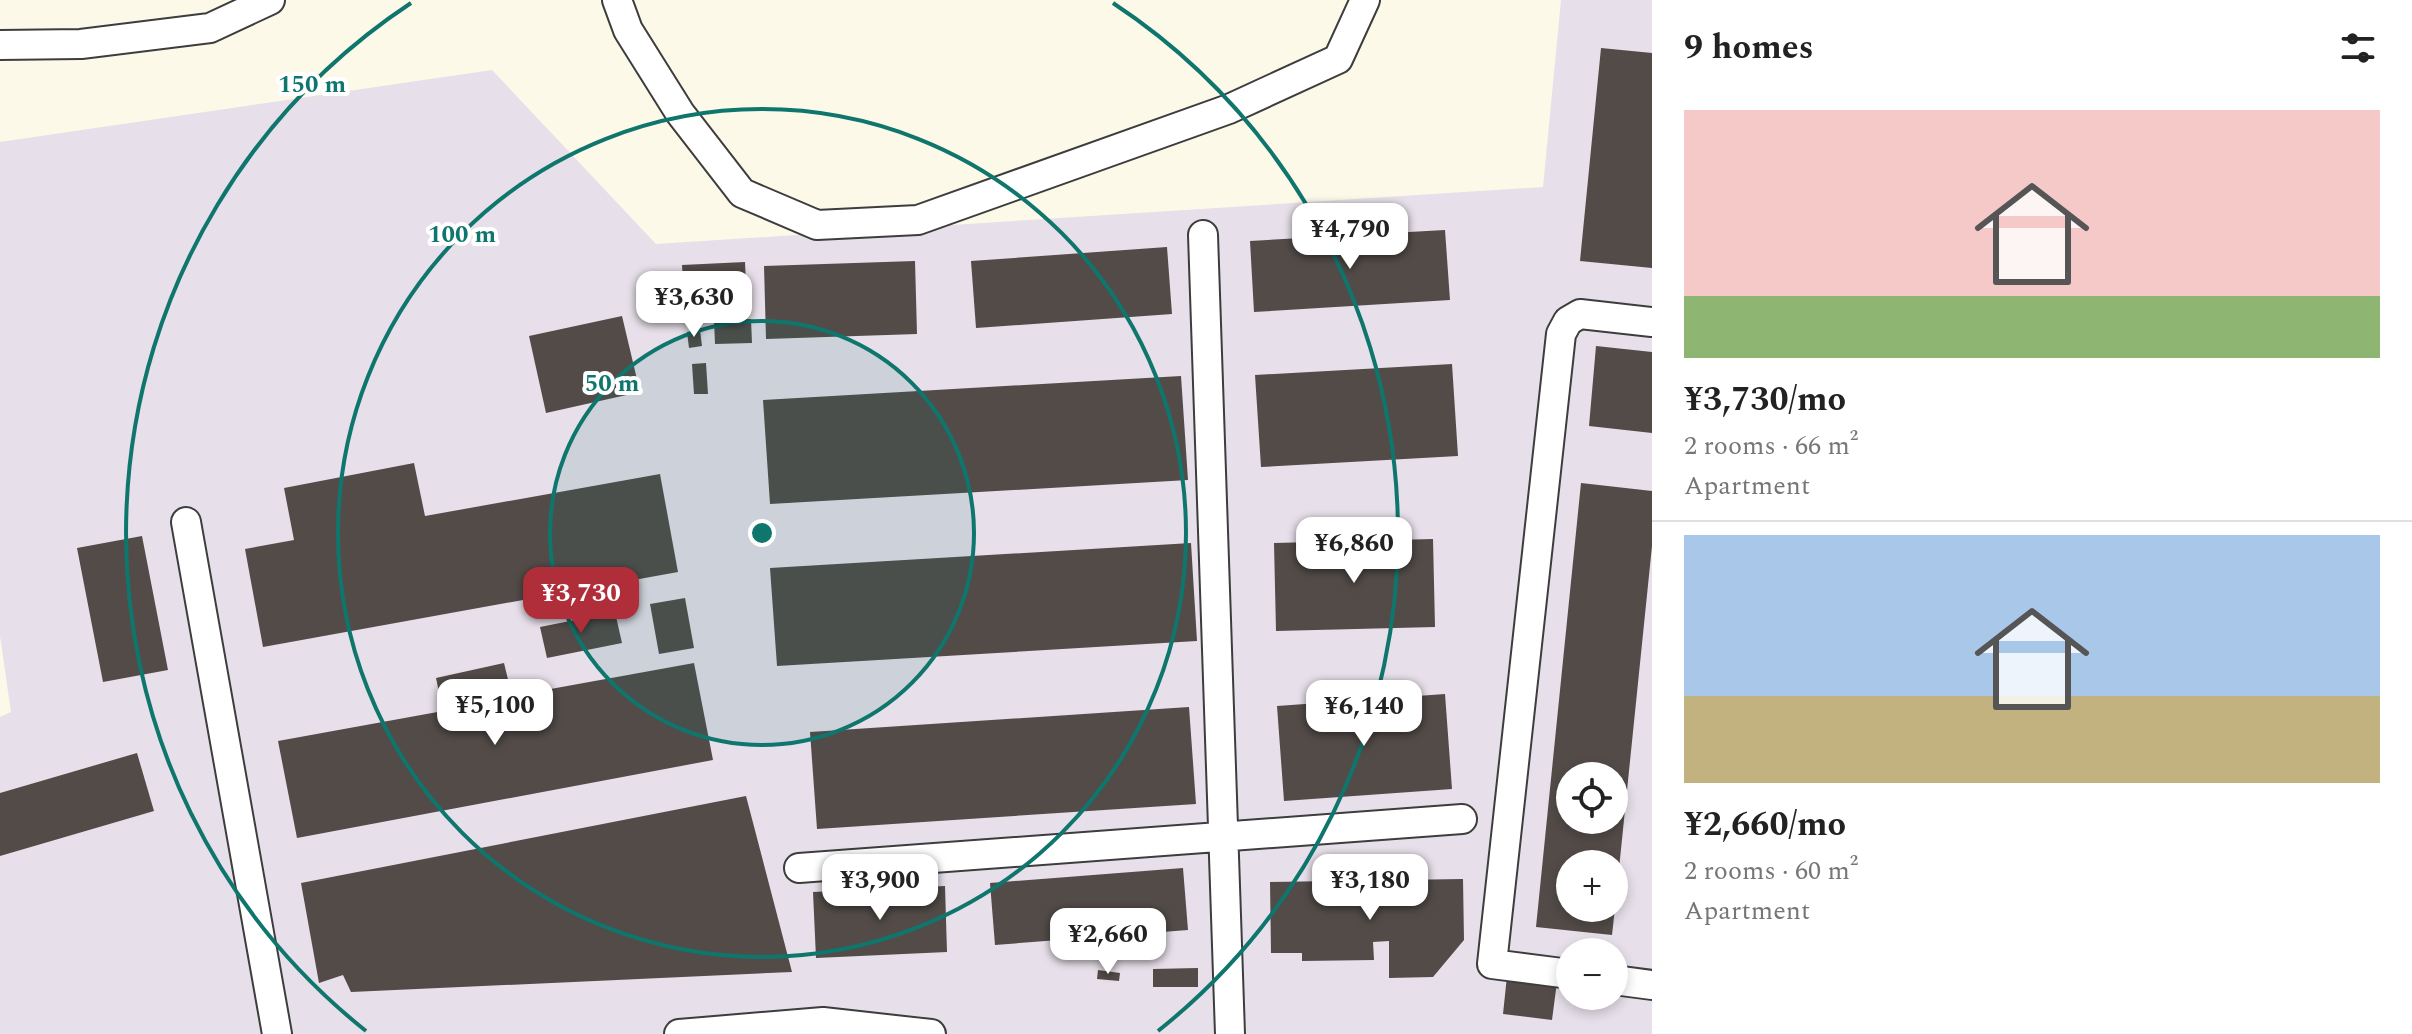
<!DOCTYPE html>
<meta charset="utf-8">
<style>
body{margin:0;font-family:Spectral,serif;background:#f6f6f6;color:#222;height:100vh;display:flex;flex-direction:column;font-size:30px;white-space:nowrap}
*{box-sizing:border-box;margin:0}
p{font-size:26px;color:#767676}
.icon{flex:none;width:44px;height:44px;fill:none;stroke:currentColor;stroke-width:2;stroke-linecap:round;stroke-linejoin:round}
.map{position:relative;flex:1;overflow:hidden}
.side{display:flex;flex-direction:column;background:#fff;width:760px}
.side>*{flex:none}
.tools{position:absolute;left:1556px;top:762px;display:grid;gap:16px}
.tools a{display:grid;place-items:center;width:72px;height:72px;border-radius:50%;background:#fff;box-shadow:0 4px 12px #0003;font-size:40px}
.price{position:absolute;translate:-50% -68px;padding:0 18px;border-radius:16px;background:#fff;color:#222;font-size:26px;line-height:52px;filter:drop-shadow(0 2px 4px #0008)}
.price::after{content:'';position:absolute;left:50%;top:48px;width:24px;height:18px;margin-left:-12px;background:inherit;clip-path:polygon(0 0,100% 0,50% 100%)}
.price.current{background:#af2e39;color:#fff}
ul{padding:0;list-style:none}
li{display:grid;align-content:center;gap:16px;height:424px;padding:0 32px}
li+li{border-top:2px solid #e0e0e0}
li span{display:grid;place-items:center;height:248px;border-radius:0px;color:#555}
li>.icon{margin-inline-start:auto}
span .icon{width:144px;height:144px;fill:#fffc;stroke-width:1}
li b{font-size:34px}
h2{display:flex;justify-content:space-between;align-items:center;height:96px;padding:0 32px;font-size:34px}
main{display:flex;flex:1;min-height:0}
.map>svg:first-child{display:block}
.industrial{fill:#e7dfe9;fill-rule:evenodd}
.building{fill:#524b48;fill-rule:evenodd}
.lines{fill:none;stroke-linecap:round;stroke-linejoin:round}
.minor-casing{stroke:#3d3d3d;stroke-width:32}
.minor{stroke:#fff;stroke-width:28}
.ring{fill:none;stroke:#0f766e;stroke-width:4}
.centre{fill:#0f766e;stroke:#fff;stroke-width:4}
.ring-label{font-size:24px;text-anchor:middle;font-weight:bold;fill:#0f766e;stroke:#fff;stroke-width:8;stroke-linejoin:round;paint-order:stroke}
</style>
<main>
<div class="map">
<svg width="1652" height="1034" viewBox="0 0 1652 1034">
<rect width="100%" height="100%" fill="#fdf9e9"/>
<path class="industrial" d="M1561 0H1652V1034H0V717L11 712 0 636V142L492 70 656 244 1543 187ZM1570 776H1614V820H1570ZM1570 864H1614V908H1570ZM1570 952H1614V996H1570Z"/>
<path class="building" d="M1601 48 1652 53V268L1580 261Z
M1445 230 1450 300 1254 312 1250 241Z
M1167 247 1172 314 976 328 971 261Z
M915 261 917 334 766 339 764 266Z
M745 262 747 308 685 312 682 265Z
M622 316 640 392 546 413 529 336Z
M751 319 752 343 715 344 714 320Z
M700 330 702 346 689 348 687 332Z
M1596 346 1652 352V433L1589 426Z
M706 363 708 394H694L692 364Z
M1452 364 1458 456 1261 467 1255 375Z
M1181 376 1188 480 770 504 763 400Z
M414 463 425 516 660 474 678 572 263 647 245 549 294 540 284 488Z
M1581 483 1652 491V546L1616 898 1614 864H1570V908H1615L1612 935 1536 927ZM1570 776H1614V820H1570Z
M142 536 168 670 103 682 77 548Z
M1433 539 1435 627 1276 631 1274 543Z
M1191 543 1197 641 777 666 770 568Z
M685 598 694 648 659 654 650 604Z
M615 612 622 643 547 658 540 627Z
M504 663 512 696 694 663 713 760 297 838 278 741 443 711 436 678Z
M1445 694 1452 789 1284 801 1277 706Z
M1189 707 1196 804 817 829 810 732Z
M137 753 154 811 0 856V793Z
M746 796 792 972 351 992 343 975 319 983 301 883Z
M1183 868 1188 930 995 945 990 883Z
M1463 879 1464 940 1433 977 1389 978V941L1373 942 1374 960 1302 961V953H1271L1270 882Z
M945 886 947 952 816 958 813 892Z
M1198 968V987H1153V969Z
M1098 970 1120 973 1119 981 1097 979Z
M1507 976 1557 982 1552 1020 1503 1014Z"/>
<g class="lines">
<g class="minor-casing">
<path id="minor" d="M617 0 628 30 680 113 742 193 817 225 918 220 1229 109 1338 59 1365 0
M0 45 81 44 210 28 270 0
M1203 235 1230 1034
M186 522 277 1034
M799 868 1462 819
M1570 974 1492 964 1561 334 1568 321 1580 314 1652 322
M1614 980 1652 985
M679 1034 823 1022 931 1034"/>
</g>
<use href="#minor" class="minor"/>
</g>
<circle cx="762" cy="533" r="212" fill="#0f766e" fill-opacity=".12"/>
<g class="ring">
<circle cx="762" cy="533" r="212"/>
<circle cx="762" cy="533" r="424"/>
<path d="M366 1031A636 636 0 0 1 411 3M1113 3A636 636 0 0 1 1158 1031"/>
</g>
<circle cx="762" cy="533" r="12" class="centre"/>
<g class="ring-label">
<text x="312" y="92">150 m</text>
<text x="462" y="242">100 m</text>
<text x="612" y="391">50 m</text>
</g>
</svg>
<div class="tools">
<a><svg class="icon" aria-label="locate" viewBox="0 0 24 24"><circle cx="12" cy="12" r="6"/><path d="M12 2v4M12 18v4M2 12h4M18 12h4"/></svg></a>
<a>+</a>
<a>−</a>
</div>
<b class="price" style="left:1350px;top:271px">¥4,790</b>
<b class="price" style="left:694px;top:339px">¥3,630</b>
<b class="price" style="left:1354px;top:585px">¥6,860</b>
<b class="price current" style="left:581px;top:635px">¥3,730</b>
<b class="price" style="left:495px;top:747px">¥5,100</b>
<b class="price" style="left:1364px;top:748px">¥6,140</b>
<b class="price" style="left:880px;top:922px">¥3,900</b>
<b class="price" style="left:1370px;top:922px">¥3,180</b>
<b class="price" style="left:1108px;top:976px">¥2,660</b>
</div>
<section class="side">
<h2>9 homes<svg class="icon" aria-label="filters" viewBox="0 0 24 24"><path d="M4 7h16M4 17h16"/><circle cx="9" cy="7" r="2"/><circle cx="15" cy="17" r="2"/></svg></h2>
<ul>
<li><span style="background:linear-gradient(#f6c9c9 75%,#8fb573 0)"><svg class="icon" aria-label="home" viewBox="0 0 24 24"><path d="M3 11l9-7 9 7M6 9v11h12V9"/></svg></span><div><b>¥3,730/mo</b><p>2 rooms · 66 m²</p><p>Apartment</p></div></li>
<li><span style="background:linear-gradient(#a9c7e8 65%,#c2b280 0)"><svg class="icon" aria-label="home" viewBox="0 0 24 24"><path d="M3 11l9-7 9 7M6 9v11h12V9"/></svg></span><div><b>¥2,660/mo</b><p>2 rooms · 60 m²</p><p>Apartment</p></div></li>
</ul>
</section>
</main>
